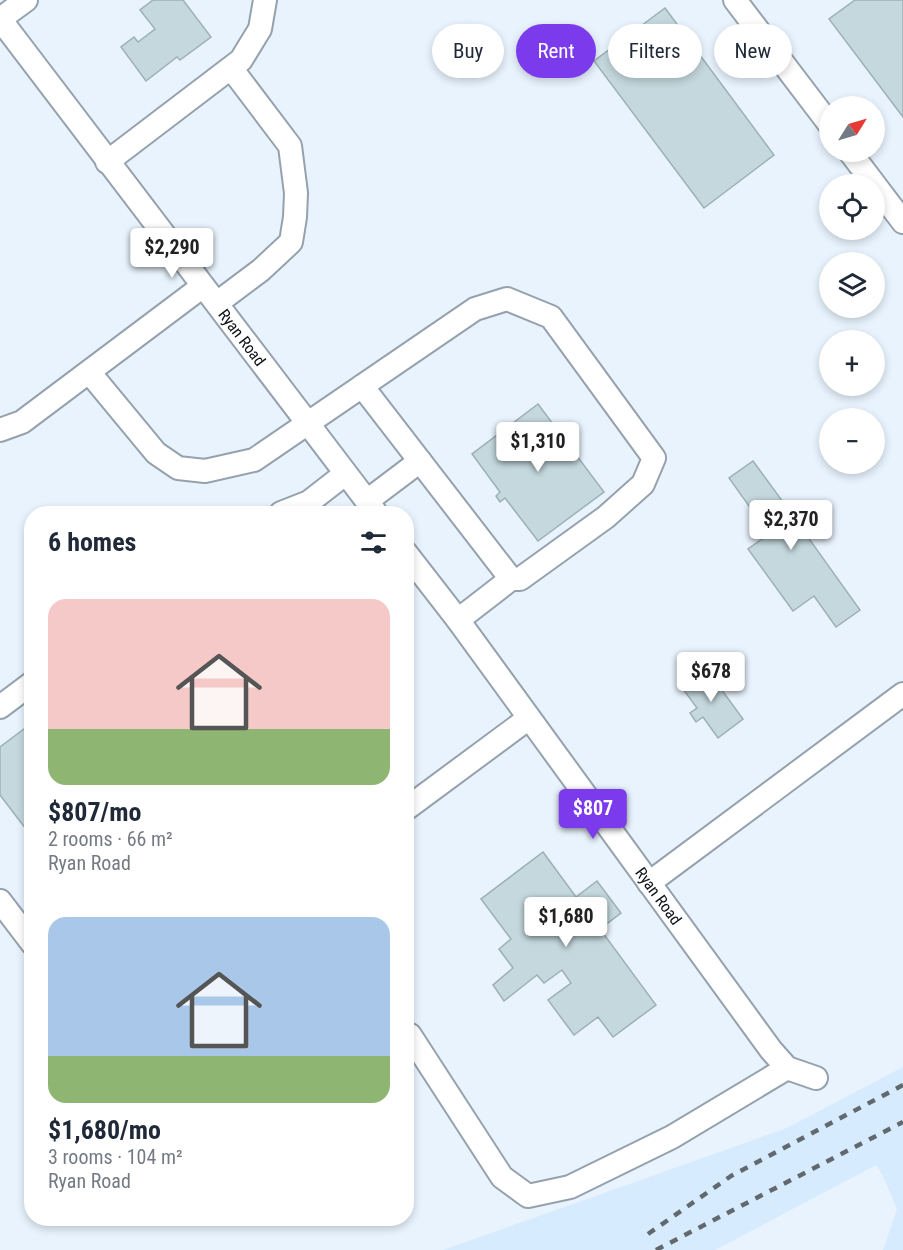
<!DOCTYPE html>
<meta charset="utf-8">
<style>
body{margin:0;font-family:"Roboto Condensed",sans-serif;background:#f6f6f7;color:#1f2937;height:100vh;display:flex;flex-direction:column;font-size:22px;white-space:nowrap}
*{box-sizing:border-box;margin:0}
p{font-size:20px;color:#747a83}
.icon{flex:none;width:33px;height:33px;fill:none;stroke:currentColor;stroke-width:2;stroke-linecap:round;stroke-linejoin:round}
.map{position:relative;flex:1;overflow:hidden}
.details{position:absolute;left:24px;top:506px;width:390px;height:720px;display:flex;flex-direction:column;background:#fff;border-radius:24px;box-shadow:0 3px 9px #0003}
.details>*{flex:none}
.guide{position:absolute;left:432px;top:24px;width:381px;height:54px;display:flex;gap:12px}
.needle{width:39px;rotate:53deg}
.controls{position:absolute;left:819px;top:96px;display:grid;gap:12px}
.controls a{display:grid;place-items:center;width:66px;height:66px;border-radius:50%;background:#fff;box-shadow:0 3px 9px #0003;font-size:30px}
.price{position:absolute;translate:-50% -51px;padding:0 14px;border-radius:6px;background:#fff;color:#222;font-size:20px;line-height:39px;filter:drop-shadow(0 2px 3px #0008)}
.price::after{content:'';position:absolute;left:50%;top:36px;width:18px;height:14px;margin-left:-9px;background:inherit;clip-path:polygon(0 0,100% 0,50% 100%)}
.price.active{background:#7c3aed;color:#fff}
ul{padding:0;list-style:none}
li{display:grid;align-content:center;gap:12px;height:318px;padding:0 24px}
li span{display:grid;place-items:center;height:186px;border-radius:18px;color:#555}
li>.icon{margin-inline-start:auto}
span .icon{width:108px;height:108px;fill:#fffc;stroke-width:1}
li b{font-size:26px}
h2{display:flex;justify-content:space-between;align-items:center;height:72px;padding:0 24px;font-size:26px}
.tag{padding:0 21px;border-radius:27px;background:#fff;box-shadow:0 3px 9px #0003;font-size:21px;line-height:54px}
.tag.active{background:#7c3aed;color:#fff}
.map>svg:first-child{display:block}
.built{fill:#d6ebfd}
.building{fill:#c4d8dd;stroke:#9db0b5;stroke-width:1.5}
.lines{fill:none;stroke-linecap:round;stroke-linejoin:round}
.minor-casing{stroke:#95a2ae;stroke-width:26}
.minor{stroke:#fff;stroke-width:22}
.rail{stroke:#61696f;stroke-width:4.5;stroke-dasharray:8 8;stroke-linecap:butt}
.labels{text-anchor:middle;dominant-baseline:central;stroke-width:5;stroke-linejoin:round;paint-order:stroke}
.street-label{font-size:16px;fill:#0d1216;stroke:#fff}
</style>
<div class="map">
<svg width="903" height="1250" viewBox="0 0 903 1250">
<rect width="100%" height="100%" fill="#e8f3fd"/>
<path class="built" d="M903 1067V1250H883L897 1209 883 1176 876 1165 715 1250H443L787 1128Z"/>
<path class="building" d="M153 0H183L211 37 180 60 177 57 146 81 121 47 134 37 138 42 155 29 140 10Z
M855 0H903V117L829 19Z
M665 8 774 155 704 208 594 61Z
M538 404 604 492 538 541 505 498 500 502 496 496 500 492 472 454Z
M753 461 791 513 796 509 812 532 807 536 860 610 836 627 814 596 793 611 748 549 769 534 729 478Z
M705 667 743 719 718 738 703 717 696 722 690 713 697 708 680 685Z
M32 723V837L0 795V747Z
M543 852 576 897 597 881 621 913 600 929 656 1005 613 1037 598 1017 574 1035 548 1000 571 983 562 970 544 983 537 975 504 1001 493 985 513 968 499 949 511 939 481 899Z"/>
<g class="lines">
<g class="minor-casing">
<g id="minor">
<path d="M735 0 830 125"/>
<path id="s1" d="M0 19 376 513"/>
<path d="M0 19 26 0"/>
<path d="M850 152 903 222"/>
<path d="M107 162 241 60 260 29 265 0"/>
<path d="M217 303 261 270 291 242 295 217 296 193 290 146 231 68"/>
<path d="M89 372 156 453 178 468 205 471 254 460 475 309 507 299 551 317 654 458 643 484 606 517 520 579H511L362 386"/>
<path d="M0 430 22 422 203 286"/>
<path d="M367 501 420 461"/>
<path d="M281 513 309 502 345 474"/>
<path id="s2" d="M406 553 458 620 771 1050 787 1068 816 1078"/>
<path d="M458 620 511 579"/>
<path d="M0 707 32 683"/>
<path d="M406 809 529 718"/>
<path d="M649 883 903 694"/>
<path d="M0 901 32 943"/>
<path d="M410 1035 502 1177 528 1196 570 1187 672 1137 787 1068"/>
</g>
</g>
<use href="#minor" class="minor"/>
<path class="rail" d="M648 1234 731 1176 903 1085
M656 1250 903 1122"/>
</g>
<g class="labels">
<g class="street-label">
<text stroke="none"><textPath href="#s1" startOffset="400">Ryan Road</textPath></text>
<text stroke="none"><textPath href="#s2" startOffset="426">Ryan Road</textPath></text>
</g>
</g>
</svg>
<div class="controls">
<a><svg class="needle" viewBox="-14 -14 28 28"><path d="M0-13l5 13h-10z" fill="#e53935"/><path d="M0 13l5-13h-10z" fill="#747a83"/></svg></a>
<a><svg class="icon" aria-label="locate" viewBox="0 0 24 24"><circle cx="12" cy="12" r="6"/><path d="M12 2v4M12 18v4M2 12h4M18 12h4"/></svg></a>
<a><svg class="icon" aria-label="layers" viewBox="0 0 24 24"><path d="M12 4l9 5-9 5-9-5zM3 14l9 5 9-5"/></svg></a>
<a>+</a>
<a>−</a>
</div>
<b class="price" style="left:172px;top:279px">$2,290</b>
<b class="price" style="left:538px;top:473px">$1,310</b>
<b class="price" style="left:791px;top:551px">$2,370</b>
<b class="price" style="left:711px;top:703px">$678</b>
<b class="price active" style="left:593px;top:840px">$807</b>
<b class="price" style="left:566px;top:948px">$1,680</b>
<div class="guide">
<a class="tag">Buy</a>
<a class="tag active">Rent</a>
<a class="tag">Filters</a>
<a class="tag">New</a>
</div>
<section class="details">
<h2>6 homes<svg class="icon" aria-label="filters" viewBox="0 0 24 24"><path d="M4 7h16M4 17h16"/><circle cx="9" cy="7" r="2"/><circle cx="15" cy="17" r="2"/></svg></h2>
<ul>
<li><span style="background:linear-gradient(#f6c9c9 70%,#8fb573 0)"><svg class="icon" aria-label="home" viewBox="0 0 24 24"><path d="M3 11l9-7 9 7M6 9v11h12V9"/></svg></span><div><b>$807/mo</b><p>2 rooms · 66 m²</p><p>Ryan Road</p></div></li>
<li><span style="background:linear-gradient(#a9c7e8 75%,#8fb573 0)"><svg class="icon" aria-label="home" viewBox="0 0 24 24"><path d="M3 11l9-7 9 7M6 9v11h12V9"/></svg></span><div><b>$1,680/mo</b><p>3 rooms · 104 m²</p><p>Ryan Road</p></div></li>
</ul>
</section>
</div>
